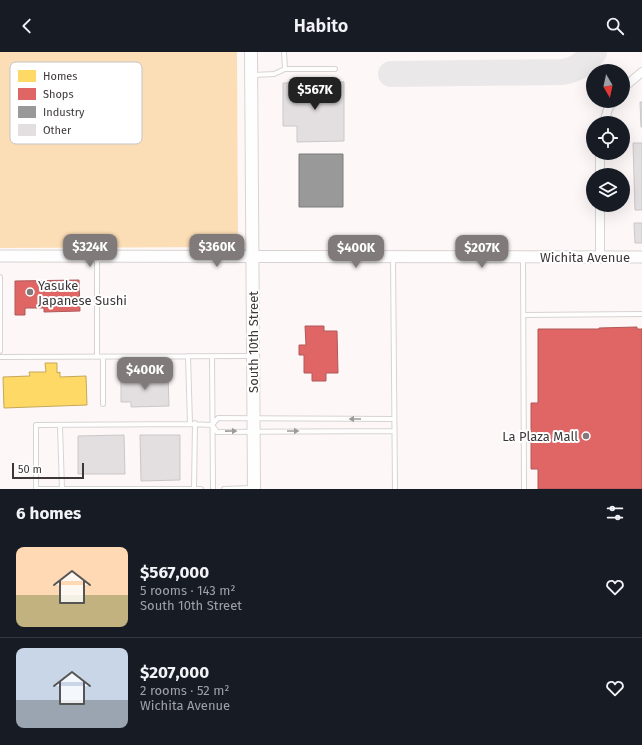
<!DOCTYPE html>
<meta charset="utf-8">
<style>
body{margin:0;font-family:"Fira Sans",sans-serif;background:#20242c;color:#f1f3f6;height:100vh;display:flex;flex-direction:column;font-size:15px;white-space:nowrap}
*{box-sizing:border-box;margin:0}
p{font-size:13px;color:#9ea1a6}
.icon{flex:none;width:22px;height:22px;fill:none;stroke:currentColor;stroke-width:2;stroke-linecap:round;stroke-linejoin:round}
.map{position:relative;height:437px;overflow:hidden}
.details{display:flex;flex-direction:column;background:#171b24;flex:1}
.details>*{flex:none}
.needle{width:26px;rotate:171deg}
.tools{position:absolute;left:586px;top:12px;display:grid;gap:8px}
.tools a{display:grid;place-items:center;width:44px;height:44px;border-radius:50%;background:#171b24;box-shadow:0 4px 16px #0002;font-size:20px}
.scale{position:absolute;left:12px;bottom:10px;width:72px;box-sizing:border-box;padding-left:4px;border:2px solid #3d3738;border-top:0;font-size:11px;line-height:14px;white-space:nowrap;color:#3d3738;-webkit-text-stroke:3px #fff;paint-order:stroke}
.price{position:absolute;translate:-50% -34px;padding:0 9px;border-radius:8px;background:#807a7b;color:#fff;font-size:13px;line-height:26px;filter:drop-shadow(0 1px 2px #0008)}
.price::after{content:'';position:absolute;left:50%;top:24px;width:12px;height:9px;margin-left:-6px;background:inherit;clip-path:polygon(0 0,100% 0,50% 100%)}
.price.current{background:#222;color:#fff}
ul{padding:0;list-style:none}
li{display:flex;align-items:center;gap:12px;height:100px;padding:0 16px}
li+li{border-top:1px solid #363941}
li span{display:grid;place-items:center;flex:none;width:112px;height:80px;border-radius:8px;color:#555}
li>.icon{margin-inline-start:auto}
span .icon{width:48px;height:48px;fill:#fffc;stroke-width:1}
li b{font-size:17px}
h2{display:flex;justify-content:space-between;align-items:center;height:48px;padding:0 16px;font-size:17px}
header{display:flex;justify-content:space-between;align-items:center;height:52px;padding:0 16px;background:#171b24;font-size:18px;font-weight:600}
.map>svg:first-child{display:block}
.green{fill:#fcdeb6}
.homes{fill:#ffd966;stroke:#c5a858}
.shops{fill:#e06666;stroke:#af5858}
.industry{fill:#999;stroke:#7d7c7c}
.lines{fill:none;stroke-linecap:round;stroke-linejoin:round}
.taxiway{stroke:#eae8e8;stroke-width:26}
.building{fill:#e3dfe1;stroke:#cbc7c8}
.lane-casing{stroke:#d8d3d3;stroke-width:6}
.street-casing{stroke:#d8d3d3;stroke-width:10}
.secondary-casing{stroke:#d8d3d3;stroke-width:13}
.primary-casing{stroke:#d8d3d3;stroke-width:14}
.lane{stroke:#fffefe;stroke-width:4}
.street{stroke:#fffefe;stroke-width:8}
.secondary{stroke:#fffefe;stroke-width:11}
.primary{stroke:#fffefe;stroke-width:12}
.oneway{fill:#9e9a9b}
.poi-dot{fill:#807a7b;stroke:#fff;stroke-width:1.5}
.labels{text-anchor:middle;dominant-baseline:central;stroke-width:4;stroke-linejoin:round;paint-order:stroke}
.street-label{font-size:13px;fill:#3d3738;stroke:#fff}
.poi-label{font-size:13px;fill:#3d3738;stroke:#fff;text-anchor:start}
.key{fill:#fff;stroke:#c5c3c3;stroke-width:1}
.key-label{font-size:11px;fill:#3d3738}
</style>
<header><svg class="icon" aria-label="back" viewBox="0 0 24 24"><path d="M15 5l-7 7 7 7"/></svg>Habito<svg class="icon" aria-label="search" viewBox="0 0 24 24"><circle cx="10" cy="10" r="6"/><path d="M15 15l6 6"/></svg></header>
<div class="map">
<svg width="642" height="437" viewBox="0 0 642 437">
<rect width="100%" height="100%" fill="#fdf7f8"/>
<path class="green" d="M0 0H237L238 192 232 195 0 196Z"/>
<path class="homes" d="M45 311H57V321L60 320V325L86 324 87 353 4 356 3 325 30 324 29 320H46Z"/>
<path class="shops" d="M79 228 80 259 44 260V256H25V263H15V229Z
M305 274H324V279H337L338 321H326V329H312V321H304V303H299V293H306Z
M637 275V277H642V437H538V417H531V351H538V277H599V276Z"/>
<path class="industry" d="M299 102H343V155H299Z"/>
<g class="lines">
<path class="taxiway" d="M391 22 562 20C576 18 586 11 594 0"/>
</g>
<path class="building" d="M344 30V89L297 90V74H283V31Z
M640 50H642V75H641Z
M633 91H642V158H635Z
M634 171H642V191H635Z
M168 324 169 354 131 355V350H121V325Z
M124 383 125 422H78V384Z
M140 383H180V428L141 429Z"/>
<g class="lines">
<g class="lane-casing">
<path id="lane" d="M284 0 285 17
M252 23 274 22 285 17H335
M97 205V305
M393 205 395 437
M523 205 524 437
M0 225V299
M524 263 642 262
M188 304 190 372 212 373
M212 304 213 437
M0 305 251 304
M103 305V352
M212 373 217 380 394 379
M212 373 218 366 394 367
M60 374 62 437
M36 437V373L190 372
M36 437H201
M194 437 195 371
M224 437 252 436"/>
</g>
<g class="street-casing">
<path id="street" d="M623 36 642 20
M604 71 608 57 613 49
M600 101V123
M600 153V205"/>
</g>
<g class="secondary-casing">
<path id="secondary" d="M0 204 642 205"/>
</g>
<g class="primary-casing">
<path id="primary" d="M251 0 254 437"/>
</g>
<use href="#lane" class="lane"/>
<use href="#street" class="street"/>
<use href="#secondary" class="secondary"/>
<use href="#primary" class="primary"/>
</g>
<defs><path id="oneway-solid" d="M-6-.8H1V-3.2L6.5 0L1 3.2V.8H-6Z"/></defs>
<g class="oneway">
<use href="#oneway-solid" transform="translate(355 367) rotate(-180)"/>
<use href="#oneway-solid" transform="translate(231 379) rotate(-1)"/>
<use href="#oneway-solid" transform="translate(293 379)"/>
</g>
<g class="poi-dot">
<circle cx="30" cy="240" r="4"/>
<circle cx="586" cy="384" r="4"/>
</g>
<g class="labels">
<g class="street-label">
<text x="585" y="205">Wichita Avenue</text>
<text transform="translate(253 290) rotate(-90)">South 10th Street</text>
</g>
<g class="poi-label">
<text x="38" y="233">Yasuke<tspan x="38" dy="15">Japanese Sushi</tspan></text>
<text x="578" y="384" text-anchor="end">La Plaza Mall</text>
</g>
</g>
<rect x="10" y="10" width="132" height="82" rx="6" class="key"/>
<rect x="18" y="18" width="18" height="12" fill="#ffd966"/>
<rect x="18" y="36" width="18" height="12" fill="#e06666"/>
<rect x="18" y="54" width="18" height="12" fill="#999"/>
<rect x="18" y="72" width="18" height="12" fill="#e3dfe1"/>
<g class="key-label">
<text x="43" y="28">Homes</text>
<text x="43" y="46">Shops</text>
<text x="43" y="64">Industry</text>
<text x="43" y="82">Other</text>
</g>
</svg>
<div class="tools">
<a><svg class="needle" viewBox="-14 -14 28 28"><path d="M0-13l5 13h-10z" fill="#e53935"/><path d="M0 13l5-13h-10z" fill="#9ea1a6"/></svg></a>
<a><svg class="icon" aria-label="locate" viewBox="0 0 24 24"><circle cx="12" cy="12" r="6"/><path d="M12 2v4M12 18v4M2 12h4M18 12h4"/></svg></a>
<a><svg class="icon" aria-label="layers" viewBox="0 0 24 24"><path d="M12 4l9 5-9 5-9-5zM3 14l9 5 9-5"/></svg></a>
</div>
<div class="scale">50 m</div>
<b class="price current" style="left:315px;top:59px">$567K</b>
<b class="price" style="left:90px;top:216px">$324K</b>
<b class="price" style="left:217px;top:216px">$360K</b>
<b class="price" style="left:356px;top:217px">$400K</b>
<b class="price" style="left:482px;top:217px">$207K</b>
<b class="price" style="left:145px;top:339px">$400K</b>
</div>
<section class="details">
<h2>6 homes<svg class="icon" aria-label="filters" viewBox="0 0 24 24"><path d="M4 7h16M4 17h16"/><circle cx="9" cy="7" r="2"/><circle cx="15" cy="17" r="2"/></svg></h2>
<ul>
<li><span style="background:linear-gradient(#ffd9b3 60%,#c2b280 0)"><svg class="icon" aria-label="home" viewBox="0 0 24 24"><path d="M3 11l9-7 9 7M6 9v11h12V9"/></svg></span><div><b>$567,000</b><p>5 rooms · 143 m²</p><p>South 10th Street</p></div><svg class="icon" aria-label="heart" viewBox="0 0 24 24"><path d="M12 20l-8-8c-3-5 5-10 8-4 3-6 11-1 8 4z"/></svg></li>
<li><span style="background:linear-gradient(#c9d6e8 65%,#9aa5b1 0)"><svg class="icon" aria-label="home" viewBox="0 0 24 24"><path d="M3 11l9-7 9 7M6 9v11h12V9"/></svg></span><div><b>$207,000</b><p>2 rooms · 52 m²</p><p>Wichita Avenue</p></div><svg class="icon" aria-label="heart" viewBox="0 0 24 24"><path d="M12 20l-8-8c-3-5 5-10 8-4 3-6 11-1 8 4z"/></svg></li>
</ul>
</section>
